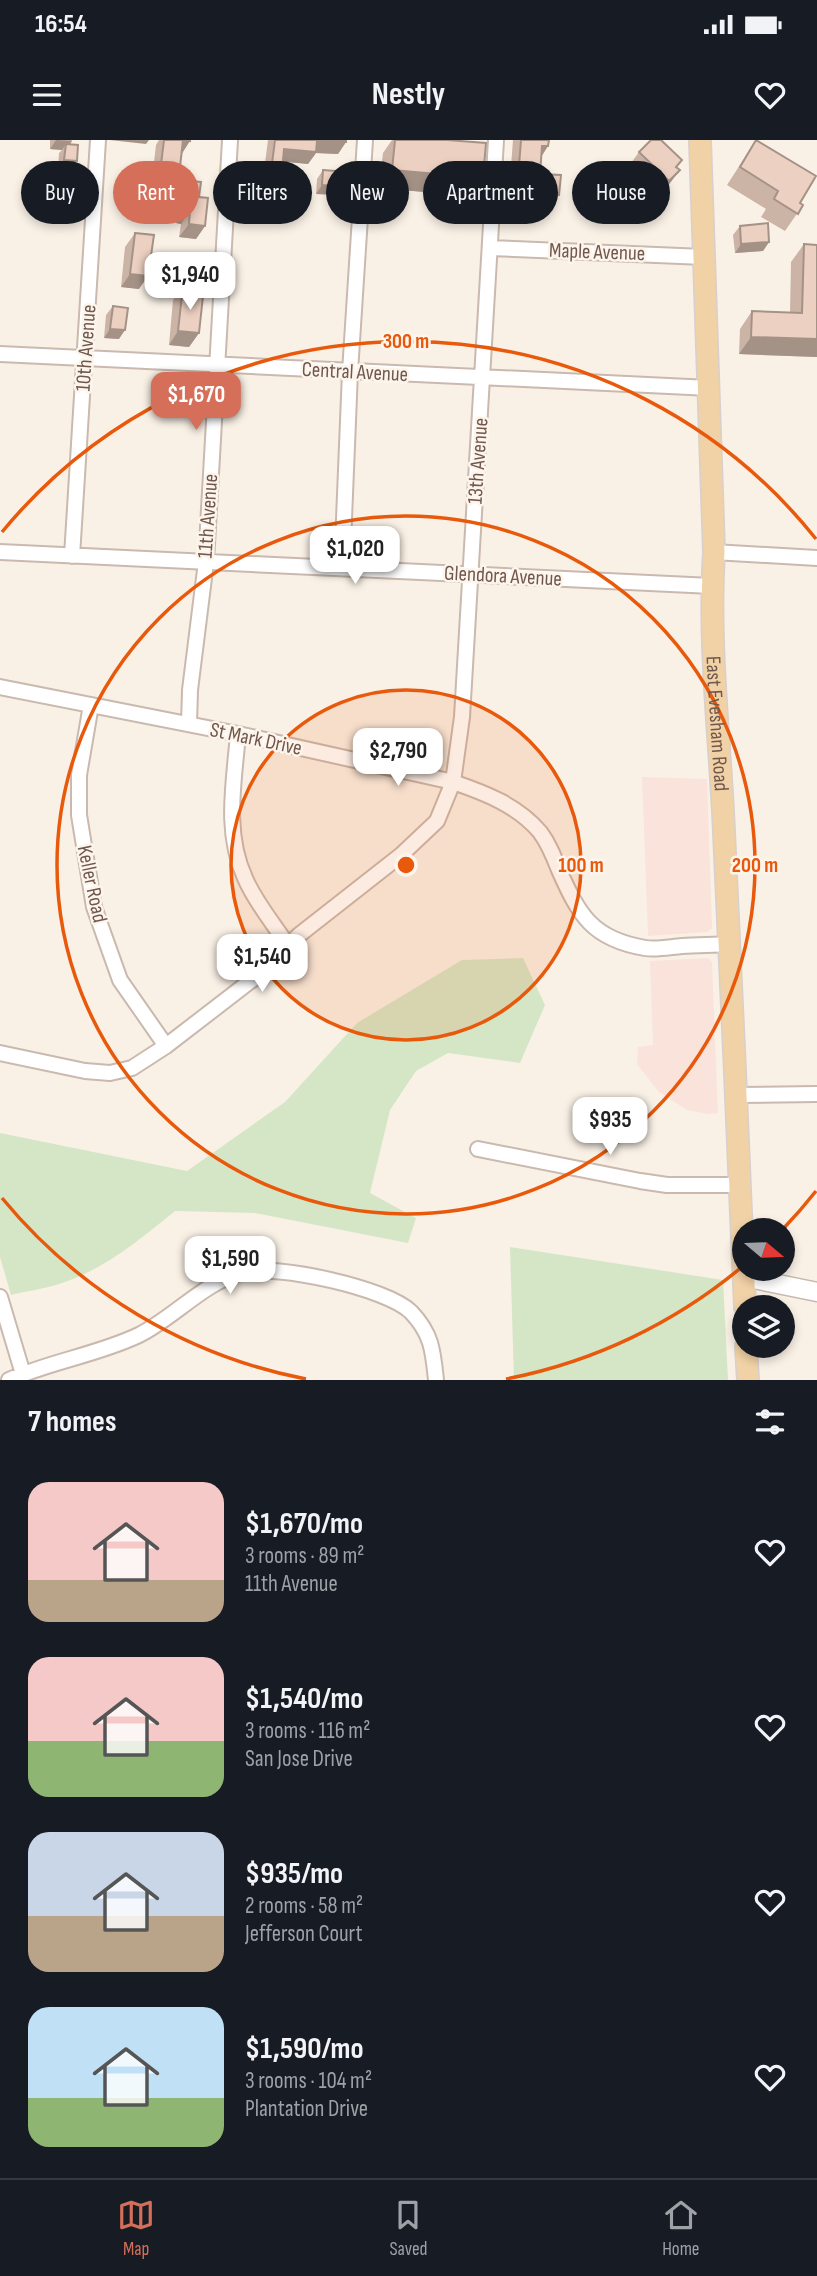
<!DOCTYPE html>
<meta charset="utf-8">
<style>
body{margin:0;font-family:"Sofia Sans Condensed",sans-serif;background:#20242c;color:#f1f3f6;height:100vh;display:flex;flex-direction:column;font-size:26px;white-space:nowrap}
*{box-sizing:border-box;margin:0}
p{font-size:23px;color:#9ea1a6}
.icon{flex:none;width:38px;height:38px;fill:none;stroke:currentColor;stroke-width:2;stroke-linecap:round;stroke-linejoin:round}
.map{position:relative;height:1240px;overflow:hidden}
.drawer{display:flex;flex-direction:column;background:#171b24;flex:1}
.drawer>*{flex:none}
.top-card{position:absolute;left:21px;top:21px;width:775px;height:63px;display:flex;gap:14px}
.needle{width:46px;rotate:109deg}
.controls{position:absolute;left:732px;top:1078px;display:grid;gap:14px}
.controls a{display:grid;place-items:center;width:63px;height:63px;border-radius:50%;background:#171b24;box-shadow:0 4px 10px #0003;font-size:35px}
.price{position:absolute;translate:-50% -60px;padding:0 16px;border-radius:14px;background:#fff;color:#222;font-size:23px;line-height:46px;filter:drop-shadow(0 2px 4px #0008)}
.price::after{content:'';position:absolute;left:50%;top:42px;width:21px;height:16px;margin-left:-10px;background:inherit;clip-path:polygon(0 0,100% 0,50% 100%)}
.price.active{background:#d66f59;color:#fff}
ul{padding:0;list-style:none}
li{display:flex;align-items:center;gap:21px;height:175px;padding:0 28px}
li span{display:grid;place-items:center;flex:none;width:196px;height:140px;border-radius:21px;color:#555}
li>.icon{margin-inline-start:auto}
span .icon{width:84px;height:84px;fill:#fffc;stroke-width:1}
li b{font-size:30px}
h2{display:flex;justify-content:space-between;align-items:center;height:84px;padding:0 28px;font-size:30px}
.tag{padding:0 24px;border-radius:32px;background:#171b24;box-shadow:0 4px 10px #0003;font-size:24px;line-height:63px}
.tag.active{background:#d66f59;color:#fff}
.status{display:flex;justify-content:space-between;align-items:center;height:49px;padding:0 35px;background:#171b24;direction:ltr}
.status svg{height:19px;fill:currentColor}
header{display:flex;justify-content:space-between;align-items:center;height:91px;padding:0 28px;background:#171b24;font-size:32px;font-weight:700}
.dock{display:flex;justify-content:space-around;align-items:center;height:98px;border-top:2px solid #363941;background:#171b24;font-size:19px;color:#9ea1a6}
.dock a{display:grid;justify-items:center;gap:4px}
.dock .active{color:#d66f59}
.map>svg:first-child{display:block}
.commercial{fill:#f9e3db}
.green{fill:#d5e6c6}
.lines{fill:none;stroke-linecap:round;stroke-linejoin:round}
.minor-casing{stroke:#cab9ae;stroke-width:18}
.tertiary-casing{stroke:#cab9ae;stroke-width:21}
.primary-casing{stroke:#d7d0cd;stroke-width:24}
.minor{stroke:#fff;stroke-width:14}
.tertiary{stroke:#fff;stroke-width:18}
.primary{stroke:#f1d1a6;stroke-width:21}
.wall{fill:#cbb3a6}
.shaded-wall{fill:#a59287}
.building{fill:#ecd0c1;stroke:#a59287;stroke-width:2}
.ring{fill:none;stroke:#e8590c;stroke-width:3.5}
.labels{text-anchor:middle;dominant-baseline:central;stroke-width:5;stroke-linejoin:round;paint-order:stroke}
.street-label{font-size:21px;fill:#70584e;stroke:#fdf5ec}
.centre{fill:#e8590c;stroke:#fdf5ec;stroke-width:3.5}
.ring-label{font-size:21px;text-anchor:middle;font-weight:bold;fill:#e8590c;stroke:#fdf5ec;stroke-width:5;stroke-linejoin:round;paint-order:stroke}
</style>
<div class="status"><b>16:54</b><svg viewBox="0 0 49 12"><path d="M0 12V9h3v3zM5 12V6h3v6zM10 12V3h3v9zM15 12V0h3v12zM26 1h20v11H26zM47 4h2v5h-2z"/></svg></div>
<header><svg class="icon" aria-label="menu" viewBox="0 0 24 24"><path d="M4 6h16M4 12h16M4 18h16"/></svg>Nestly<svg class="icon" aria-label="heart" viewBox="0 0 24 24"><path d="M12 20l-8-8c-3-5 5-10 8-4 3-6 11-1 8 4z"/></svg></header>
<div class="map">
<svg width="817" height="1240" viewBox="0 0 817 1240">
<rect width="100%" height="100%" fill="#faf1e6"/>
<path class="commercial" d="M642 637 707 639 712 788 707 792 648 796Z
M708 818 712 822 718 973 708 974 687 970 659 952 637 924 638 907 653 905 650 821Z"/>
<path class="green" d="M523 818 545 865 520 923 448 913 416 931 390 970 370 1053 416 1078 408 1103 255 1073 175 1071C139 1100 104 1130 59 1144 44 1149 27 1151 11 1155L0 1117V993L187 1031 285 962 357 883 462 820Z
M510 1107 723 1140 728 1240H514Z"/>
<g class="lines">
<g class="minor-casing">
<path id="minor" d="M490 108 704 117
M0 214 710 248
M0 412 712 446
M714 412 817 418
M72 416 98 0
M342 428 350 232 365 0
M0 547 238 594 453 642C485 653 517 665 540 692 549 704 554 717 559 730 579 775 592 799 645 808 656 810 670 807 682 806 698 805 714 805 730 804
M91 565 79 635V675L94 767 120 840 166 906
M189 584 190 550 206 422 230 0
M238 594C234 643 224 692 245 738 255 762 274 784 288 806
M0 913 85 931 110 933 132 928 166 906 257 836 299 795 401 715 437 681 453 642 462 577 496 0
M736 955 817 954
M478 1009 640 1041 667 1045H740
M0 1157 23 1234
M9 1240C51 1221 97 1215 139 1195 175 1177 204 1142 243 1132 276 1124 387 1148 411 1172 432 1194 433 1211 436 1240"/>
</g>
<g class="tertiary-casing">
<path id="tertiary" d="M744 1137 817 1152"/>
</g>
<g class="primary-casing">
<g id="primary">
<path id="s1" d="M700 0 714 412C708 505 720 599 724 692 732 850 738 1009 745 1167"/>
<path d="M746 1206 748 1240"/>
</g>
</g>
<use href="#minor" class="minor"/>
<use href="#tertiary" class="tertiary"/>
<use href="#primary" class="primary"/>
</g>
<path class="wall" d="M45 0H72L70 5V30L58 29 59 13 62 10 50 9V0Z
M159 0H190L182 13 179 36 169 49 151 47 156 5Z
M268 0H346V2L338 14 316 13 308 24 283 21 281 41 273 52 249 50 251 34 259 23H265Z
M392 0H447L470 56 379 48 383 13Z
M513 0H549L548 6 541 17 540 34 550 69 508 66Z
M756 0 800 63 803 65 785 91 761 77 766 69 727 45Z
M639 12 670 43 659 55 629 26Z
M323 30 348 46 341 55 316 54 317 39Z
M189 41 199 57 205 86 196 99 179 97 181 84 176 83 179 55Z
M740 86 769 102 763 111 735 113 733 95Z
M135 93 139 149 121 147 125 107Z
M804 104 817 217 739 214 740 189 752 171 790 173 791 122Z
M183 146 191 155 199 193 189 207 169 205 173 160Z
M113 166 119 199 104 198 106 175Z"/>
<path class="shaded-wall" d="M56 0 72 1 65 10 66 4 62 10 50 9Z
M110 0H149L146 4Z
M183 0 190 1 181 15Z
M317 1 346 2 338 14 316 13 308 24 276 21 284 9Z
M542 6H548L539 20Z
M64 20 77 21 70 30 58 29Z
M392 30 483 38 470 56 379 48Z
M680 30 670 43 659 55 669 41Z
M160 33 179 36 169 49 151 47Z
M257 38 281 41 273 52 249 50Z
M322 45 348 46 341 55 316 54Z
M517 52 559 55 550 69 508 66Z
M185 69 190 70 181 84 176 83Z
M189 84 205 86 196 99 179 97Z
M769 102 763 111 735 113 741 104Z
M130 134 148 136 139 149 121 147Z
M110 189 125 190 119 199 104 198Z
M178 191 199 193 189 207 169 205Z
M751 197 817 199V217L739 214Z"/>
<path class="building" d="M164 0H190V1L183 0 179 36 160 33Z
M275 0H346V2L317 1 316 12 284 9 281 41 257 38 259 23 272 24Z
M395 0H447L486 3 483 38 392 30Z
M521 0H549L548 6H542L540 34 561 35 559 55 517 52Z
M651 0H661L682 20 676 27 680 30 669 41 639 12Z
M756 0 816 36 800 63 803 65 798 74 774 59 778 51 740 27Z
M66 4 78 5 77 21 64 20Z
M323 30 348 32V46L322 45Z
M189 41 201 42 199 57 208 58 205 86 189 84 190 70 185 69Z
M768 83 769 102 741 104 740 86Z
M135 93 154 95 148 136 130 134Z
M804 104 817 105V199L751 197 752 171 802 173Z
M183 146 191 147V155L203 156 199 193 178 191Z
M113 166 128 168 125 190 110 189Z"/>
<circle cx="406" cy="725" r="175" fill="#e8590c" fill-opacity=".12"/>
<g class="ring">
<circle cx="406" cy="725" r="175"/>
<circle cx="406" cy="725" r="349"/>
<path d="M816 1051A524 524 0 0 1 783 1089M743 1126A524 524 0 0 1 506 1239M306 1239A524 524 0 0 1 2 1058M2 392A524 524 0 0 1 816 399"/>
</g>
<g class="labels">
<g class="street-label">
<text transform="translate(597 112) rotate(2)">Maple Avenue</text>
<text transform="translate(86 208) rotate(-86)">10th Avenue</text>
<text transform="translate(355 232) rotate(3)">Central Avenue</text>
<text transform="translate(478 321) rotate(-86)">13th Avenue</text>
<text transform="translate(208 376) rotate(-86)">11th Avenue</text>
<text transform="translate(503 436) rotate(3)">Glendora Avenue</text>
<text stroke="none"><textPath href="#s1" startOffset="584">East Evesham Road</textPath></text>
<text transform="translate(256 599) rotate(12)">St Mark Drive</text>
<text transform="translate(92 744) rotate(78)">Keller Road</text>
</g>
</g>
<circle cx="406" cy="725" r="10" class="centre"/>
<g class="ring-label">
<text x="406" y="208">300 m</text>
<text x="581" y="732">100 m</text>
<text x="755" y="732">200 m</text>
</g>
</svg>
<div class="controls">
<a><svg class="needle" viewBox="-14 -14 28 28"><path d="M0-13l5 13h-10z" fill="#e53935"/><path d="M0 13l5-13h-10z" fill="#9ea1a6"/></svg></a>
<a><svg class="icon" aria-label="layers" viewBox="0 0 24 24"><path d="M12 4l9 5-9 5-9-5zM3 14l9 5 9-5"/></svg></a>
</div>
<b class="price" style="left:190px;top:172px">$1,940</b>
<b class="price active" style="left:196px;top:292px">$1,670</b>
<b class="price" style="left:355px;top:446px">$1,020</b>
<b class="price" style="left:398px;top:648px">$2,790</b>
<b class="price" style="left:262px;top:854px">$1,540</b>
<b class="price" style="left:610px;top:1017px">$935</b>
<b class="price" style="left:230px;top:1156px">$1,590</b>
<div class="top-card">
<a class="tag">Buy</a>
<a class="tag active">Rent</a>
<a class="tag">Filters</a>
<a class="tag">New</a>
<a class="tag">Apartment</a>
<a class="tag">House</a>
</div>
</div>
<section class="drawer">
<h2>7 homes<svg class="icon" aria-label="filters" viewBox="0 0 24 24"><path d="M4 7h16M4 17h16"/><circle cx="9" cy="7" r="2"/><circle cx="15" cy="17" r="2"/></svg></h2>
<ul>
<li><span style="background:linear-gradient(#f6c9c9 70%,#b9a48a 0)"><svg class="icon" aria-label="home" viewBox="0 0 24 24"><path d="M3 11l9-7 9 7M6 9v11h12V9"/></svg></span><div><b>$1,670/mo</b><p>3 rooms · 89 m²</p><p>11th Avenue</p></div><svg class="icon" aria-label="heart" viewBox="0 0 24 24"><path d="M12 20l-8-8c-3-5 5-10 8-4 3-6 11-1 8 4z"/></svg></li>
<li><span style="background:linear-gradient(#f6c9c9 60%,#8fb573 0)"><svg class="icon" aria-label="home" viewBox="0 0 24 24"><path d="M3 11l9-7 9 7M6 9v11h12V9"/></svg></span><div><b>$1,540/mo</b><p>3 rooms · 116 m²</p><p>San Jose Drive</p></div><svg class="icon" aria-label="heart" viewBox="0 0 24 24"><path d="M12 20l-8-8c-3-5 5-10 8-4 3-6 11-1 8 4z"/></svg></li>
<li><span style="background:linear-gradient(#c9d6e8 60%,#b9a48a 0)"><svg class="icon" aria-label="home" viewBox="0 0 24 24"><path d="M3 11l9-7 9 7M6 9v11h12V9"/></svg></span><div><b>$935/mo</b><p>2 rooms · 58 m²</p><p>Jefferson Court</p></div><svg class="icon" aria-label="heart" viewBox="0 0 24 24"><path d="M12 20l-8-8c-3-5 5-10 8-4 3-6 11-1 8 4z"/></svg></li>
<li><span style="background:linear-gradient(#bfe0f5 65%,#8fb573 0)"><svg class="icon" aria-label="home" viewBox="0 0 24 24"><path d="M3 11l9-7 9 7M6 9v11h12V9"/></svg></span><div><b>$1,590/mo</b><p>3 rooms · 104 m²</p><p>Plantation Drive</p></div><svg class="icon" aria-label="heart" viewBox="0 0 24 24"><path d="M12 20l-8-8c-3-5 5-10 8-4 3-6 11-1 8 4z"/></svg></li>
</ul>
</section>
<nav class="dock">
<a class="active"><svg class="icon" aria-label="map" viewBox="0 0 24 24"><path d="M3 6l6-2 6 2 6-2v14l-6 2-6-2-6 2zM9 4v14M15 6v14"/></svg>Map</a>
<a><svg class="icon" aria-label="saved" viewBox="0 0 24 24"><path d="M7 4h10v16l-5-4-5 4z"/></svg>Saved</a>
<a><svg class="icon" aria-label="home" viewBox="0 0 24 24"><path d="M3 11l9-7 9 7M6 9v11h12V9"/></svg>Home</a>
</nav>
